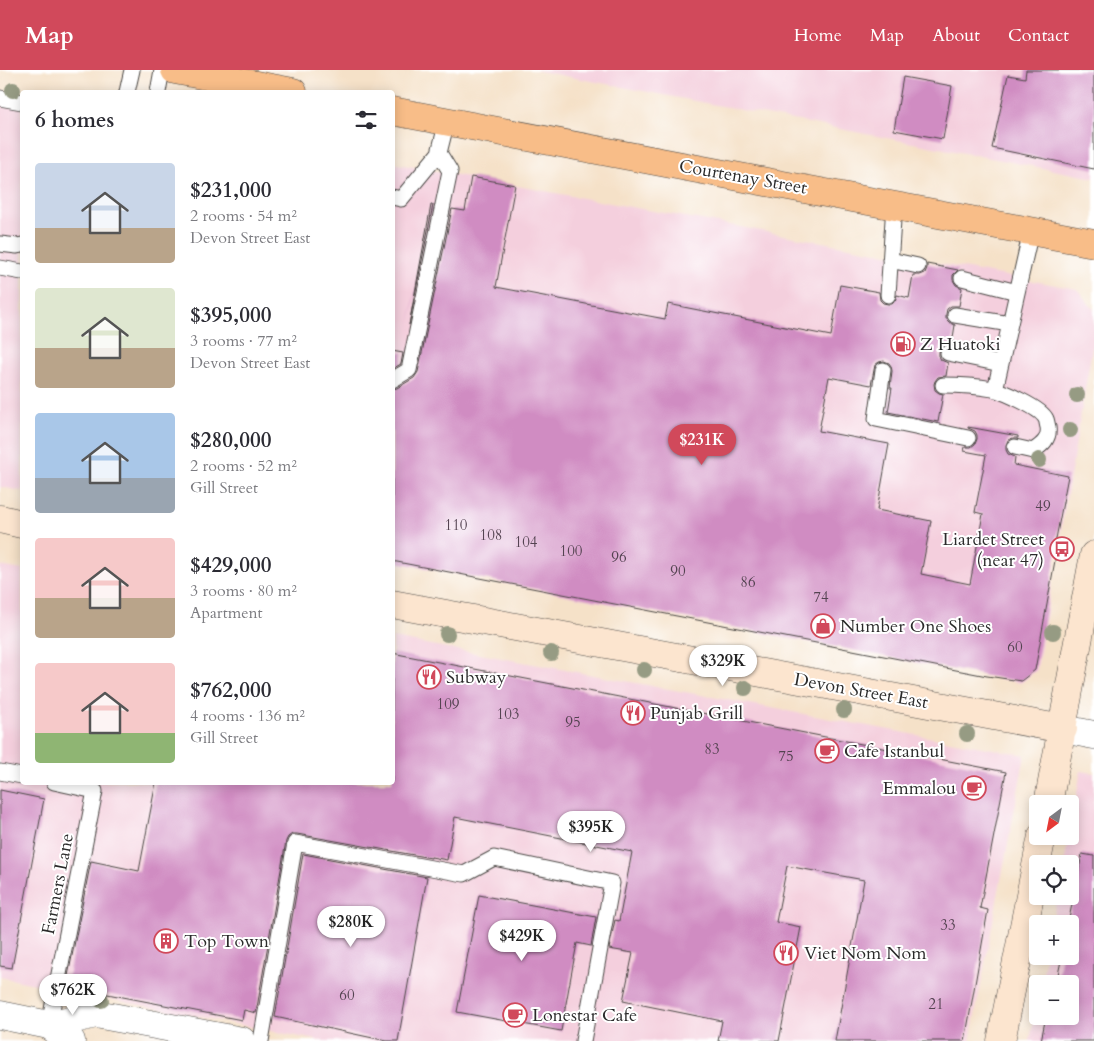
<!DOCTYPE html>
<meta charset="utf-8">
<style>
body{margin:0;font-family:Cardo,serif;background:#f7f7f7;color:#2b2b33;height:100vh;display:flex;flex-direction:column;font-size:19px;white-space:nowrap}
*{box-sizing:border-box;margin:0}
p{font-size:16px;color:#7c7c81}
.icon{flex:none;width:28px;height:28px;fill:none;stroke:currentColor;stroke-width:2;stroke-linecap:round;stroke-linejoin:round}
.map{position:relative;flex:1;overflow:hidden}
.panel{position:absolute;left:20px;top:20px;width:375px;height:695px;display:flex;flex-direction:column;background:#fff;border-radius:5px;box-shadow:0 2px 12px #0003}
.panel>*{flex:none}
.needle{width:32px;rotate:212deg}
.tools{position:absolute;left:1029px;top:725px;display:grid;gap:10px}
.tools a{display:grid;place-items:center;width:50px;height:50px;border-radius:5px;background:#fff;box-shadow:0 2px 12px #0003;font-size:25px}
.price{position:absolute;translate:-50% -42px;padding:0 11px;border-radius:18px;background:#fff;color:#222;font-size:16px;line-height:32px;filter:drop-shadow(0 1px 2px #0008)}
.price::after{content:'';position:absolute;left:50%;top:30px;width:15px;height:11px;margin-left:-8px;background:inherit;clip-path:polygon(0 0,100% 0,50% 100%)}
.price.current{background:#d1495b;color:#fff}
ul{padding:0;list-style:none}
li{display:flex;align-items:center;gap:15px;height:125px;padding:0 15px}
li span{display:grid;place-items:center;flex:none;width:140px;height:100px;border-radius:5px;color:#555}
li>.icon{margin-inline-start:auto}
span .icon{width:60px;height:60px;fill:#fffc;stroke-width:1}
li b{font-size:21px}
h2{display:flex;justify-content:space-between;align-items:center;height:60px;padding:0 15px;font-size:21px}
header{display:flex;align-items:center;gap:30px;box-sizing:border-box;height:70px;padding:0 25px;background:#d1495b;color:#fff}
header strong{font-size:24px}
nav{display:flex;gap:28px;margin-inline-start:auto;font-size:18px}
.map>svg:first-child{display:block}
.built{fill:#f4cfdd}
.building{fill:#d08cc2}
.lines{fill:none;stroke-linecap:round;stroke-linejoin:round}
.lane-casing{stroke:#494643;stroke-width:17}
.street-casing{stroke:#494643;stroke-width:29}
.secondary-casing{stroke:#494643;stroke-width:29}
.primary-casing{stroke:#494643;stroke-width:29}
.lane{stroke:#fff;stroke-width:15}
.street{stroke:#fff;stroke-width:28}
.secondary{stroke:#fce5cf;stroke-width:28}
.primary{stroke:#f8bd88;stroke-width:28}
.tree{fill:#969b83}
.labels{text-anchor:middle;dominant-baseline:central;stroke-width:4;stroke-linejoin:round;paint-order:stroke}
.number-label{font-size:15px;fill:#544351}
.street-label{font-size:18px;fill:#2b2b2b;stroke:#fff}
.poi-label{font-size:18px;fill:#2b2b2b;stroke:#fff;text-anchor:start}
</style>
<header>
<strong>Map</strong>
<nav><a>Home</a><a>Map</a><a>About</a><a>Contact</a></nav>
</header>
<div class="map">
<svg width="1094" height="971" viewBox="0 0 1094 971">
<rect width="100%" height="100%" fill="#fff"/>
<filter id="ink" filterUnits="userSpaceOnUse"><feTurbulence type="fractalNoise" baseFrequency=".02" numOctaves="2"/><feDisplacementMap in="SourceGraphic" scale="10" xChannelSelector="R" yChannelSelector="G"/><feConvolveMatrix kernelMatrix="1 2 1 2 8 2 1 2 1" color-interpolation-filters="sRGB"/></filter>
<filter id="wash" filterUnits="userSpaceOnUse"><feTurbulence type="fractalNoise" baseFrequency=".0096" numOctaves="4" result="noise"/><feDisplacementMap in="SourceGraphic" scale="20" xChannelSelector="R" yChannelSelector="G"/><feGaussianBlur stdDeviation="1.12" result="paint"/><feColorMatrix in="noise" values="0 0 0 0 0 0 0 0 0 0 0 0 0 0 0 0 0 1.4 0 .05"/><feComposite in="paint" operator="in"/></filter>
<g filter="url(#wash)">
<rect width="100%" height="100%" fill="#f5e1c8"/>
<path class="built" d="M534 0H1094V108Z
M0 21 22 25V421L0 417Z
M392 93 1077 219 1094 240V267L1037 600 1021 613 393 492Z
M0 496 22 500V712H392L393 568 1025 685 970 971H321L0 907Z
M1081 701 1094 703V971H1030L1037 930 1038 946H1070V914H1041L1046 886H1070V854H1052L1057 826H1070V794H1064L1069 766H1070V760Z"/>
<g id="blocks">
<path class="building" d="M1026 0H1094V99L992 78 1008 5 1025 8Z
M903 7 952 16 943 69 894 60Z
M471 107 515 115 496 217 665 249 668 234 831 266 840 215 879 222 880 230 883 233 888 234H892L895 231 897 225 909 228 913 205H920L925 203 927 198V194L958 200 953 205V210L956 215 962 218 959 236H951L947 239 946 244V249L949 252 955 255 952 274H945L941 277 939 282V286L941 290 948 293 946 306 938 307 935 311 934 314 935 320 939 323 943 324 938 352 888 342 892 318H890L892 301 891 296 889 293 884 291 879 292 875 295 871 315 829 307 819 361 889 374 877 440 931 451 921 504 970 514 983 444 975 442 986 385 964 381 965 377H971L975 374 977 369V365L975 361 968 358V357L1018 366V368H1013L1008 370 1006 375V380L1008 384 1015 387 1014 395 1068 406 1055 474H1058L1035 600 1021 611 987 606 392 491V319L397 318 414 308 418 302 452 139 465 141Z
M431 135H433L409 255Z
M392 281 403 283 401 294 392 299Z
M392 583 1006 702 980 838 988 840 965 971H835L864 810 787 796 776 852 801 857 779 971H718L722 951 623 931 633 883 609 879 615 850 619 851 632 782 455 747 447 790 431 787V788L297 764H292L288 767 286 771 256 943 244 940 242 950 66 916 91 791 139 801 156 712H392Z
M0 720 44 729 12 898 0 896Z
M303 784 427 807 398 971H387L275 947Z
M1082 784 1094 786V971H1041L1046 946H1070V914H1056L1062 886H1070V854H1068Z
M479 825 596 847 591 876 577 873 561 961 457 942Z"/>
</g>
</g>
<g filter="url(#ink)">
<use href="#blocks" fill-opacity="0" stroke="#494643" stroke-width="1"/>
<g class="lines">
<g class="lane-casing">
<path id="lane" d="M127 22 132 0
M158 22 162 0
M0 28 22 32
M392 127 401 129 439 83
M0 174 17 176 22 175
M890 190 918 196
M0 198 22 202
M962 208 1017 222
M888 225 894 135
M955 245 1010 254
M948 283 1001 294
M883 300 876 349 968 368
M392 310 409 300 450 101 439 83 447 51
M943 315C959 315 976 316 993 319 1004 322 1041 338 1046 349 1047 351 1047 354 1048 357 1050 369 1042 375 1033 381L1015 377
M995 320 1031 161
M0 702 22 706
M49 955 95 721 54 712
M261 971 295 773 464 804 494 788 612 813 583 971"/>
</g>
<g class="street-casing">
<path id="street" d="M1063 659 1094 665
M0 945 49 955 71 971
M49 955 96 944 242 971"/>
</g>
<g class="secondary-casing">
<path id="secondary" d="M0 449 22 454
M392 534 1063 659
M1048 734 1094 485
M1001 971 1042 766"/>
</g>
<g class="primary-casing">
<path id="primary" d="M175 0 293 22
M392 41 745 108 1094 173"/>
</g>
<use href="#lane" class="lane"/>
<use href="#street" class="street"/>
<use href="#secondary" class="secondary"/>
<use href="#primary" class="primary"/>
</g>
<g class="tree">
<circle cx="13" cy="20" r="8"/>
<circle cx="1077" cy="325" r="8"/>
<circle cx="1070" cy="360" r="8"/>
<circle cx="1039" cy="390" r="8"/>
<circle cx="1053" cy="562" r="8"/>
<circle cx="447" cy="564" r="8"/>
<circle cx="551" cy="583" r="8"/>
<circle cx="644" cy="600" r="8"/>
<circle cx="745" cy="618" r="8"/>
<circle cx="844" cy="640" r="8"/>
<circle cx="967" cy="664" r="8"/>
<circle cx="101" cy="930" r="8"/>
</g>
</g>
<defs>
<g id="fuel-ring" transform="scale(1.25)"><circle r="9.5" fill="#fff" stroke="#d1495b" stroke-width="1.5"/><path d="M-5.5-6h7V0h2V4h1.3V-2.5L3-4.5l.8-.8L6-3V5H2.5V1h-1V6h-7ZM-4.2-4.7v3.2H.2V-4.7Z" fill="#d1495b"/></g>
<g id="bus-ring" transform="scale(1.25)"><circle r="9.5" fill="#fff" stroke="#d1495b" stroke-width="1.5"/><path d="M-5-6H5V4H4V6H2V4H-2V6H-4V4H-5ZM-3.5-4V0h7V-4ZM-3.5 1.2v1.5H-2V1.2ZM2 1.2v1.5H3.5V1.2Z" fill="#d1495b"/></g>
<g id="shop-ring" transform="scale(1.25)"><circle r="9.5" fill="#fff" stroke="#d1495b" stroke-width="1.5"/><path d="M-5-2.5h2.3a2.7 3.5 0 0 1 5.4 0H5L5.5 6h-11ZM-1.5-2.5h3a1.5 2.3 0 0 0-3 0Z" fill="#d1495b"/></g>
<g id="restaurant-ring" transform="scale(1.25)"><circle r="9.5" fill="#fff" stroke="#d1495b" stroke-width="1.5"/><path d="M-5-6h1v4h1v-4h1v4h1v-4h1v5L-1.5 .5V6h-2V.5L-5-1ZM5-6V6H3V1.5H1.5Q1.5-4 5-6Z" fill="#d1495b"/></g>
<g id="cafe-ring" transform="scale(1.25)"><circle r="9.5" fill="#fff" stroke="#d1495b" stroke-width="1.5"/><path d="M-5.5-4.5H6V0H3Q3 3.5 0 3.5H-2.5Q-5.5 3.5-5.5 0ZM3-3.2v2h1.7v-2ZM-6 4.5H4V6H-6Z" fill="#d1495b"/></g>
<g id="building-ring" transform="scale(1.25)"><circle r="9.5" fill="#fff" stroke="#d1495b" stroke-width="1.5"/><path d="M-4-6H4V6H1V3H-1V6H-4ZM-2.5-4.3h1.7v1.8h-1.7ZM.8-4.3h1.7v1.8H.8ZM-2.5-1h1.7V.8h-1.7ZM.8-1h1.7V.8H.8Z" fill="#d1495b"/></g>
</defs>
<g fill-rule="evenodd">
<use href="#fuel-ring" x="903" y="274"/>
<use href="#bus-ring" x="1062" y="479"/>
<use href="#shop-ring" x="823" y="556"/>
<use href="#restaurant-ring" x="429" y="607"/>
<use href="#restaurant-ring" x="633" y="643"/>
<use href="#cafe-ring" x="827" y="681"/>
<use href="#cafe-ring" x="974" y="718"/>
<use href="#building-ring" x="166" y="871"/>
<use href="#restaurant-ring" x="786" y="883"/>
<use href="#cafe-ring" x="515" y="945"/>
</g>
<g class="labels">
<g class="number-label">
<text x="1043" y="436">49</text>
<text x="456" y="455">110</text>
<text x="491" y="465">108</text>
<text x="526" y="472">104</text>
<text x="571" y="481">100</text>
<text x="619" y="487">96</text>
<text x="678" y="501">90</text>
<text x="748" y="512">86</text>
<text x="821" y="527">74</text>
<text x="1015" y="577">60</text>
<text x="448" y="634">109</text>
<text x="508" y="644">103</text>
<text x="573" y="652">95</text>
<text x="712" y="679">83</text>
<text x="786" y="686">75</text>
<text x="948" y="855">33</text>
<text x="347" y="925">60</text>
<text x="936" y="934">21</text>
</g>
<g class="street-label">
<text transform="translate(743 107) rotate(10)">Courtenay Street</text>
<text transform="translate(861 621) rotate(10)">Devon Street East</text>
<text transform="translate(58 814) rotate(-79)">Farmers Lane</text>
</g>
<g class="poi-label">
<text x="920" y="274">Z Huatoki</text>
<text x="1044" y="469" text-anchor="end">Liardet Street<tspan x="1044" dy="21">(near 47)</tspan></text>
<text x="840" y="556">Number One Shoes</text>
<text x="446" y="607">Subway</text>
<text x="650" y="643">Punjab Grill</text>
<text x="844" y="681">Cafe Istanbul</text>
<text x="956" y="718" text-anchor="end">Emmalou</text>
<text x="184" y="871">Top Town</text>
<text x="804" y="883">Viet Nom Nom</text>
<text x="532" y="945">Lonestar Cafe</text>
</g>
</g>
</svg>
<div class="tools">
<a><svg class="needle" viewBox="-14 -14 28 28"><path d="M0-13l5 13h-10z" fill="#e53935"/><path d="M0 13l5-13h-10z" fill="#7c7c81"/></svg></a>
<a><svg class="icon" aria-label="locate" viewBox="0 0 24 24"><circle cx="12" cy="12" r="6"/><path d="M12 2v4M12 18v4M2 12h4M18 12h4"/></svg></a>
<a>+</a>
<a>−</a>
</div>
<b class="price current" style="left:702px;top:396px">$231K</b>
<b class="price" style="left:723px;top:617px">$329K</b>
<b class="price" style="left:591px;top:783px">$395K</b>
<b class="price" style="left:351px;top:878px">$280K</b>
<b class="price" style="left:522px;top:892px">$429K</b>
<b class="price" style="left:73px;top:946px">$762K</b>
<section class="panel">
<h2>6 homes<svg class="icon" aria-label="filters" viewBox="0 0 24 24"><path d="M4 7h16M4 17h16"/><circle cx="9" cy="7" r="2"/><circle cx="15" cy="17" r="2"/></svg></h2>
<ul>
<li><span style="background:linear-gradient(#c9d6e8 65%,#b9a48a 0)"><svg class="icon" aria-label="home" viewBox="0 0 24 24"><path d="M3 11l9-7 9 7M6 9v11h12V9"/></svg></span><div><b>$231,000</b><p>2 rooms · 54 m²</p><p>Devon Street East</p></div></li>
<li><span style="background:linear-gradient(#dfe7d0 60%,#b9a48a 0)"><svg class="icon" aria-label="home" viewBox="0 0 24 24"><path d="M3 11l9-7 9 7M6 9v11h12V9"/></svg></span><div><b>$395,000</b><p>3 rooms · 77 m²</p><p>Devon Street East</p></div></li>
<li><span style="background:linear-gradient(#a9c7e8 65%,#9aa5b1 0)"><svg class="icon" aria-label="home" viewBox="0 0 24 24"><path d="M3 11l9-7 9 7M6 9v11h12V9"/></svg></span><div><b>$280,000</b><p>2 rooms · 52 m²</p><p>Gill Street</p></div></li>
<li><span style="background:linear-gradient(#f6c9c9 60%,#b9a48a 0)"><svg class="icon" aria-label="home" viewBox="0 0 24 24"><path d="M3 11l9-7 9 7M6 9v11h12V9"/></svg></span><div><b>$429,000</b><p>3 rooms · 80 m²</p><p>Apartment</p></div></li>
<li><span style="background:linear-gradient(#f6c9c9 70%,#8fb573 0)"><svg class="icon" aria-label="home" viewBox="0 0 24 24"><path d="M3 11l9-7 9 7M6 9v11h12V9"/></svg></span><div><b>$762,000</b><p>4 rooms · 136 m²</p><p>Gill Street</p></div></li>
</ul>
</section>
</div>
